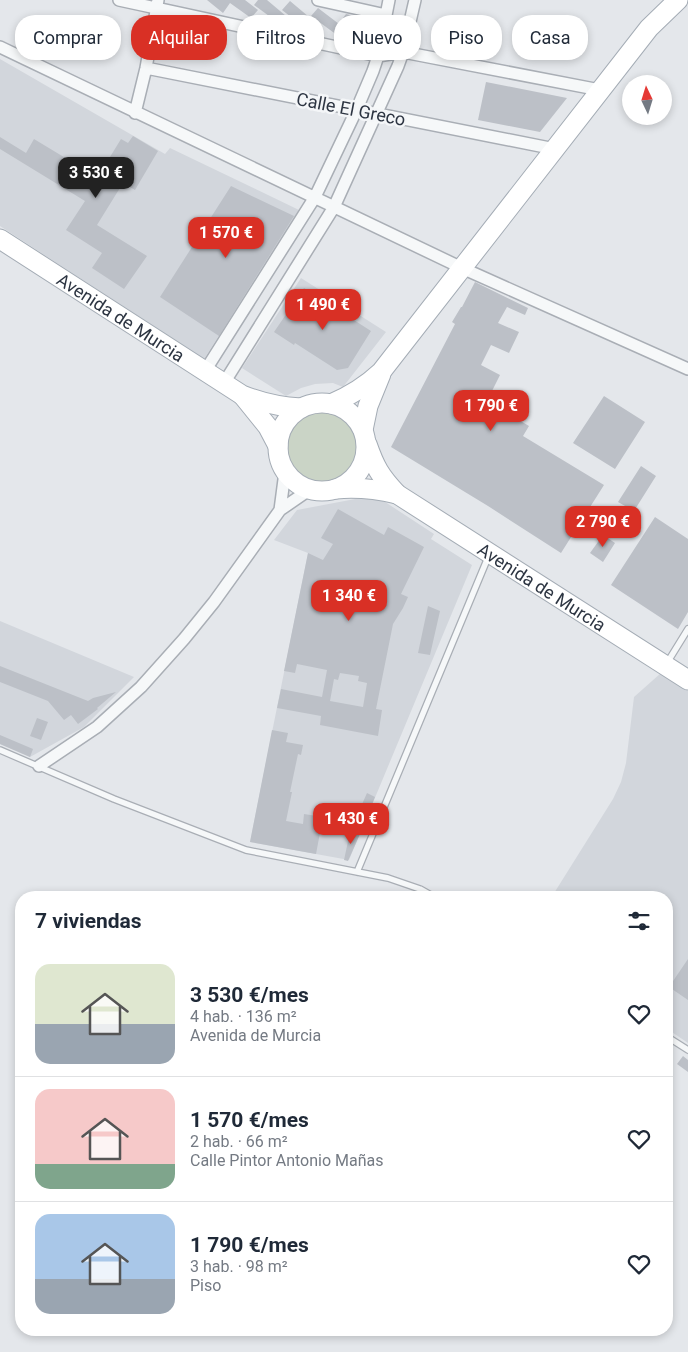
<!DOCTYPE html>
<html lang="es">
<meta charset="utf-8">
<style>
body{margin:0;font-family:Roboto,sans-serif;background:#f2f2f3;color:#1f2937;height:100vh;display:flex;flex-direction:column;font-size:19px;white-space:nowrap}
*{box-sizing:border-box;margin:0}
p{font-size:16px;color:#747a83}
.icon{flex:none;width:28px;height:28px;fill:none;stroke:currentColor;stroke-width:2;stroke-linecap:round;stroke-linejoin:round}
.map{position:relative;flex:1;overflow:hidden}
.drawer{position:absolute;left:15px;top:891px;width:658px;height:445px;display:flex;flex-direction:column;background:#fff;border-radius:20px;box-shadow:0 2px 8px #0003}
.drawer>*{flex:none}
.banner{position:absolute;left:15px;top:15px;width:659px;height:45px;display:flex;gap:10px}
.needle{width:32px;rotate:356deg}
.tools{position:absolute;left:622px;top:75px;display:grid;gap:10px}
.tools a{display:grid;place-items:center;width:50px;height:50px;border-radius:50%;background:#fff;box-shadow:0 2px 8px #0003;font-size:25px}
.price{position:absolute;translate:-50% -42px;padding:0 11px;border-radius:10px;background:#d93025;color:#fff;font-size:16px;line-height:32px;filter:drop-shadow(0 1px 2px #0008)}
.price::after{content:'';position:absolute;left:50%;top:30px;width:15px;height:11px;margin-left:-8px;background:inherit;clip-path:polygon(0 0,100% 0,50% 100%)}
.price.on{background:#222;color:#fff}
ul{padding:0;list-style:none}
li{display:flex;align-items:center;gap:15px;height:125px;padding:0 20px}
li+li{border-top:1px solid #e0e1e3}
li span{display:grid;place-items:center;flex:none;width:140px;height:100px;border-radius:15px;color:#555}
li>.icon{margin-inline-start:auto}
span .icon{width:60px;height:60px;fill:#fffc;stroke-width:1}
li b{font-size:21px}
h2{display:flex;justify-content:space-between;align-items:center;height:60px;padding:0 20px;font-size:21px}
.tag{padding:0 18px;border-radius:20px;background:#fff;box-shadow:0 2px 8px #0003;font-size:18px;line-height:45px}
.tag.on{background:#d93025;color:#fff}
.map>svg:first-child{display:block}
.built{fill:#d2d6dc}
.green{fill:#cad4c6}
.building{fill:#bcc0c7;fill-rule:evenodd}
.lines{fill:none;stroke-linecap:round;stroke-linejoin:round}
.lane-casing{stroke:#a9aeb5;stroke-width:8}
.street-casing{stroke:#a9aeb5;stroke-width:14}
.primary-casing{stroke:#a4acb5;stroke-width:21}
.lane{stroke:#f6f8f9;stroke-width:5.5}
.street{stroke:#f6f8f9;stroke-width:11}
.primary{stroke:#fff;stroke-width:19}
.labels{text-anchor:middle;dominant-baseline:central;stroke-width:5;stroke-linejoin:round;paint-order:stroke}
.street-label{font-size:18px;fill:#2d3542;stroke:#f4f6f8}
</style>
<div class="map">
<svg width="688" height="1352" viewBox="0 0 688 1352">
<rect width="100%" height="100%" fill="#e4e7eb"/>
<path class="built" d="M0 59 165 154 170 148 299 210 204 359 0 226Z
M301 278 386 332 343 387 333 383 315 384 301 388 286 396 242 368Z
M371 496 379 498 434 534 431 539 472 565 349 860 250 842 308 553 274 540 297 510Z
M0 621 134 677 84 727 30 757 0 744Z
M661 673 688 691V1043L666 1028V898H551L613 799 621 782 626 763 634 697Z"/>
<path class="green" d="M287 448a36 36 0 1 1 72 0a36 36 0 1 1-72 0Z"/>
<path class="building" d="M207 0H245L258 10 251 18 230 3 223 13Z
M258 0H267L286 16 280 24 254 5Z
M290 1 315 22 308 30 282 10Z
M318 8 343 27 337 35 311 16Z
M346 14 350 15 372 33 365 41 340 22Z
M486 82 567 98 540 132 478 120Z
M133 136 158 151 135 190 123 183 97 225 147 256 124 289 92 268 102 253 66 230 85 201 0 149V137L26 153 34 139 82 168 76 179 91 188 121 139 128 143Z
M231 186 294 216 219 336 160 297Z
M475 282 528 308 525 315 507 307 498 323 519 332 509 353 491 345 481 365 500 375 487 401 529 426 523 436 604 485 561 553 488 506 391 447 455 324 452 322 461 307H462Z
M304 288 371 331 348 368 337 370 295 343 294 345 274 332Z
M604 396 645 422 615 469 573 443Z
M641 466 656 476 634 511 618 502Z
M338 509 384 535 388 527 424 547 401 594 408 597 403 608 393 624 376 709 382 710 378 736 320 725 321 716 277 708 281 689 322 697 327 670 297 664 295 673 284 671 308 553 323 560 333 544 321 538ZM340 673 359 676 358 681 367 683 363 707 330 701 334 679 338 680Z
M655 517 688 539V612L678 629 611 585Z
M603 535 615 543 603 562 590 553Z
M428 606 440 611 430 655 418 653Z
M0 666 88 701 93 698 116 692 97 708 98 709 78 724 71 715 64 720 48 701 0 682Z
M37 718 48 722 41 740 30 736Z
M272 730 288 733 286 742 303 745 301 755 298 754 290 792H292L286 821 303 824 304 814 323 817 316 854 250 842Z
M0 735 33 749 30 757 0 744Z
M367 793 375 797 368 814 359 811Z
M350 832 360 834 348 861 344 860Z
M688 959V1000L669 987Z
M683 1056 688 1060V1072L677 1064Z"/>
<g class="lines">
<g class="lane-casing">
<path id="lane" d="M667 663 688 629
M0 750 114 799 246 850 388 878 420 889 436 898
M357 872 489 555
M666 1036 688 1050"/>
</g>
<g class="street-casing">
<path id="street" d="M119 0 378 56 403 52 600 90
M318 0 386 15
M0 47 462 268 688 369
M146 68 555 149
M135 113 146 68 158 0
M205 371 315 197 356 111 373 71 378 56 389 0
M224 383 334 207 398 66 403 52 415 0
M280 510 285 472
M39 766 97 727 141 687 184 639 214 602 280 510 309 490"/>
</g>
<g class="primary-casing">
<g id="primary">
<path id="s1" d="M0 239 242 395C262 403 280 407 301 408"/>
<path d="M243 396 268 427 278 446"/>
<circle cx="322" cy="447" r="44"/>
<path d="M331 404C350 396 366 386 381 372L649 28 678 0"/>
<path d="M363 430 368 406 381 374"/>
<path id="s2" d="M367 444C375 467 380 476 397 494L688 680"/>
<path d="M336 489C358 487 376 489 397 494"/>
</g>
</g>
<use href="#lane" class="lane"/>
<use href="#street" class="street"/>
<use href="#primary" class="primary"/>
</g>
<g class="labels">
<g class="street-label">
<text transform="translate(351 109) rotate(11)">Calle El Greco</text>
<text stroke="none"><textPath href="#s1" startOffset="144">Avenida de Murcia</textPath></text>
<text stroke="none"><textPath href="#s2" startOffset="231">Avenida de Murcia</textPath></text>
</g>
</g>
</svg>
<div class="tools">
<a><svg class="needle" viewBox="-14 -14 28 28"><path d="M0-13l5 13h-10z" fill="#e53935"/><path d="M0 13l5-13h-10z" fill="#747a83"/></svg></a>
</div>
<b class="price on" style="left:96px;top:199px">3 530 €</b>
<b class="price" style="left:226px;top:259px">1 570 €</b>
<b class="price" style="left:323px;top:331px">1 490 €</b>
<b class="price" style="left:491px;top:432px">1 790 €</b>
<b class="price" style="left:603px;top:548px">2 790 €</b>
<b class="price" style="left:349px;top:622px">1 340 €</b>
<b class="price" style="left:351px;top:845px">1 430 €</b>
<div class="banner">
<a class="tag">Comprar</a>
<a class="tag on">Alquilar</a>
<a class="tag">Filtros</a>
<a class="tag">Nuevo</a>
<a class="tag">Piso</a>
<a class="tag">Casa</a>
</div>
<section class="drawer">
<h2>7 viviendas<svg class="icon" aria-label="filters" viewBox="0 0 24 24"><path d="M4 7h16M4 17h16"/><circle cx="9" cy="7" r="2"/><circle cx="15" cy="17" r="2"/></svg></h2>
<ul>
<li><span style="background:linear-gradient(#dfe7d0 60%,#9aa5b1 0)"><svg class="icon" aria-label="home" viewBox="0 0 24 24"><path d="M3 11l9-7 9 7M6 9v11h12V9"/></svg></span><div><b>3 530 €/mes</b><p>4 hab. · 136 m²</p><p>Avenida de Murcia</p></div><svg class="icon" aria-label="heart" viewBox="0 0 24 24"><path d="M12 20l-8-8c-3-5 5-10 8-4 3-6 11-1 8 4z"/></svg></li>
<li><span style="background:linear-gradient(#f6c9c9 75%,#7fa58c 0)"><svg class="icon" aria-label="home" viewBox="0 0 24 24"><path d="M3 11l9-7 9 7M6 9v11h12V9"/></svg></span><div><b>1 570 €/mes</b><p>2 hab. · 66 m²</p><p>Calle Pintor Antonio Mañas</p></div><svg class="icon" aria-label="heart" viewBox="0 0 24 24"><path d="M12 20l-8-8c-3-5 5-10 8-4 3-6 11-1 8 4z"/></svg></li>
<li><span style="background:linear-gradient(#a9c7e8 65%,#9aa5b1 0)"><svg class="icon" aria-label="home" viewBox="0 0 24 24"><path d="M3 11l9-7 9 7M6 9v11h12V9"/></svg></span><div><b>1 790 €/mes</b><p>3 hab. · 98 m²</p><p>Piso</p></div><svg class="icon" aria-label="heart" viewBox="0 0 24 24"><path d="M12 20l-8-8c-3-5 5-10 8-4 3-6 11-1 8 4z"/></svg></li>
</ul>
</section>
</div>
